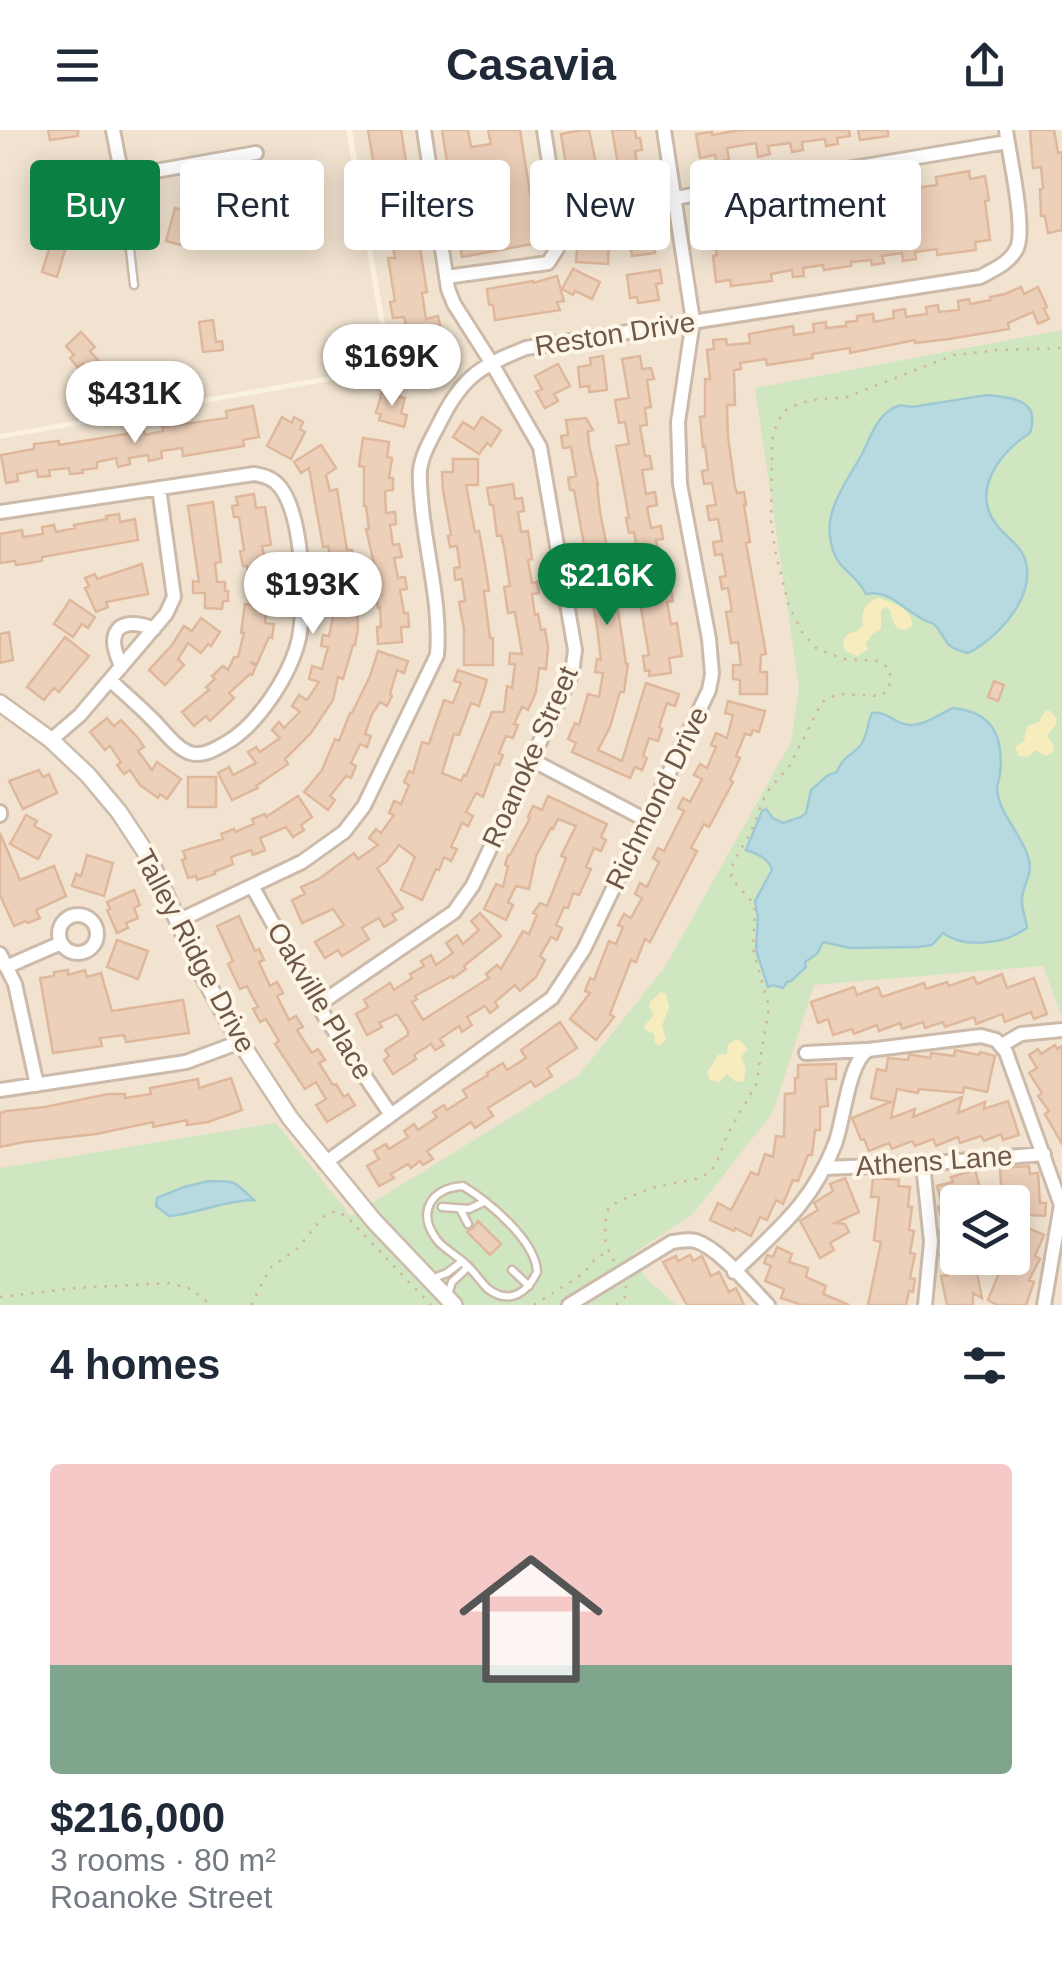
<!DOCTYPE html>
<meta charset="utf-8">
<style>
body{margin:0;font-family:Arial,sans-serif;background:#f6f6f7;color:#1f2937;height:100vh;display:flex;flex-direction:column;font-size:38px;white-space:nowrap}
*{box-sizing:border-box;margin:0}
p{font-size:32px;color:#747a83}
.icon{flex:none;width:55px;height:55px;fill:none;stroke:currentColor;stroke-width:2;stroke-linecap:round;stroke-linejoin:round}
.map{position:relative;height:1175px;overflow:hidden}
.sheet{display:flex;flex-direction:column;background:#fff;flex:1}
.sheet>*{flex:none}
.hud{position:absolute;left:30px;top:30px;width:1002px;height:90px;display:flex;gap:20px}
.controls{position:absolute;left:940px;top:1055px;display:grid;gap:20px}
.controls a{display:grid;place-items:center;width:90px;height:90px;border-radius:10px;background:#fff;box-shadow:0 5px 25px #0003;font-size:50px}
.price{position:absolute;translate:-50% -85px;padding:0 22px;border-radius:35px;background:#fff;color:#222;font-size:32px;line-height:65px;filter:drop-shadow(0 2px 5px #0008)}
.price::after{content:'';position:absolute;left:50%;top:60px;width:30px;height:22px;margin-left:-15px;background:inherit;clip-path:polygon(0 0,100% 0,50% 100%)}
.price.on{background:#0b8043;color:#fff}
ul{padding:0;list-style:none}
li{display:grid;align-content:center;gap:20px;height:530px;padding:0 50px}
li+li{border-top:2px solid #e0e1e3}
li span{display:grid;place-items:center;height:310px;border-radius:10px;color:#555}
li>.icon{margin-inline-start:auto}
span .icon{width:180px;height:180px;fill:#fffc;stroke-width:1}
li b{font-size:42px}
h2{display:flex;justify-content:space-between;align-items:center;height:120px;padding:0 50px;font-size:42px}
.pill{padding:0 35px;border-radius:10px;background:#fff;box-shadow:0 5px 25px #0003;font-size:35px;line-height:90px}
.pill.on{background:#0b8043;color:#fff}
header{display:flex;justify-content:space-between;align-items:center;height:130px;padding:0 50px;background:#fff;font-size:45px;font-weight:700}
.map>svg:first-child{display:block}
.residential{fill:#f1e3d0;fill-rule:evenodd}
.green{fill:#cfe6c1}
.sand{fill:#f7ecbd}
.water{fill:#b7dae1;stroke:#9ec9d2;stroke-width:2.5}
.building{fill:#edd0ba;stroke:#dfb89c;stroke-width:2.5;fill-rule:evenodd}
.lines{fill:none;stroke-linecap:round;stroke-linejoin:round}
.service-casing{stroke:#ccbbab;stroke-width:11}
.minor-casing{stroke:#ccbbab;stroke-width:18}
.tertiary-casing{stroke:#ccbbab;stroke-width:20}
.path{stroke:#d1b49e;stroke-width:2.5;stroke-dasharray:2.5 8;stroke-linecap:butt}
.service{stroke:#fff;stroke-width:6}
.minor{stroke:#fff;stroke-width:12}
.tertiary{stroke:#fff;stroke-width:15}
.labels{text-anchor:middle;dominant-baseline:central;stroke-width:8;stroke-linejoin:round;paint-order:stroke}
.street-label{font-size:28px;fill:#6f584a;stroke:#fdf5e6}
</style>
<header><svg class="icon" aria-label="menu" viewBox="0 0 24 24"><path d="M4 6h16M4 12h16M4 18h16"/></svg>Casavia<svg class="icon" aria-label="share" viewBox="0 0 24 24"><path d="M12 15V3M7 8l5-5 5 5M5 13v7h14v-7"/></svg></header>
<div class="map">
<svg width="1062" height="1175" viewBox="0 0 1062 1175">
<rect width="100%" height="100%" fill="#faf1e1"/>
<path class="residential" d="M0 0H346L387 236 0 304Z
M352 0H1062V1175H0V309L393 240ZM958 1072H1012V1128H958Z"/>
<path class="green" d="M1062 200V887L1043 836 814 855 773 982 693 1084 631 1125 646 1148 676 1175H0V1038L276 993 351 1086 579 945 665 837 791 612 799 557 755 258Z"/>
<path class="sand" d="M879 468C893 473 914 479 912 496L905 500C893 499 893 490 890 480L885 477 881 481V499L872 504 866 514 868 519 858 526 847 522 843 517 844 509 849 503 855 502 863 496C860 484 866 470 879 468Z
M1045 581H1050L1057 588 1056 595 1047 605 1054 617 1053 622 1046 626 1035 620 1028 627 1019 626 1015 617 1024 611 1027 596 1039 592Z
M661 862 666 864 669 877 662 896 666 910 659 916 655 912 654 904 646 900 644 896 654 885 649 876 650 872Z
M737 909 742 912 748 919 741 927 746 938 744 951 736 952 727 944 719 952 710 950 707 943 718 925 727 924 728 914Z"/>
<path class="water" d="M987 265C1012 268 1041 269 1030 303 1002 320 970 360 996 394 1005 407 1019 413 1025 429 1037 466 998 508 968 523 942 517 948 509 934 494 910 488 892 458 866 464 854 439 834 442 830 406 826 378 848 349 861 326 869 311 875 290 890 280 898 274 904 275 912 277Z
M953 578C993 582 1004 607 1000 644 999 651 997 653 997 660 1000 686 1023 705 1029 730 1033 743 1023 755 1022 768 1021 779 1026 788 1027 798 1020 802 1012 807 1005 809 984 814 960 816 943 803L932 815 917 817 850 818 823 812 817 824 805 832 806 837 791 851 787 852 783 858 773 855 768 857 756 820 758 788 755 771 772 740C769 728 756 723 746 720L762 681 766 679 773 688 783 693 801 687 806 683 811 660 828 645 837 642C844 625 849 628 860 616 868 607 867 593 872 583 886 581 891 590 904 594 921 599 939 584 953 578Z
M209 1051C238 1051 233 1051 254 1070 225 1070 197 1084 169 1086L156 1076 157 1068 184 1057Z"/>
<path class="building" d="M48 0H78V6L50 10Z
M368 0H401L427 162 422 163 426 189 438 186 443 208 449 205 458 222 430 238 415 213 411 214 404 187 393 188 390 172 395 171 388 128H395L390 102 385 103Z
M442 0H468L471 17 491 14 488 0H520L538 113 462 127Z
M581 0H589L597 38 618 34 612 0H635L636 8H640L642 20 635 21 639 46 646 45 655 123 632 126 622 61 603 64 609 106 608 134 576 132 578 109 561 4Z
M740 0H849L850 6 837 8 838 14 826 16 825 9 802 12 803 20 792 22 790 13 768 16 770 24 758 27 756 13 727 18 729 30 716 32 715 25 700 28 696 4 712 2V5Z
M858 0H888V6L860 10Z
M1030 0H1054L1058 23 1062 22V100L1048 103 1045 86H1041L1040 59 1043 58 1041 37 1033 38Z
M293 33 303 44 291 55 295 59 273 78 260 62Z
M969 41 970 49 985 46 989 70 985 71 990 110 975 112 976 120 937 125V119L915 122 916 129 903 131 902 123 882 126 884 133 872 135 871 130 851 132V136L824 140 823 135 803 138 804 146 793 147 792 140 771 144 772 151 764 152 731 156 730 150 716 152 713 126 717 125 711 91 726 88 724 80 734 78 735 85 766 81 765 73 777 72 778 79 800 76 799 68 812 67 813 75 834 72 833 63 844 61 846 69 869 66 868 58 878 56 880 67 904 63 902 53 914 51 915 58 937 55 936 47ZM866 87 868 105 844 109 841 91ZM832 93 836 115 807 118 803 97Z
M175 78 199 85 192 111 183 108 181 115 166 111Z
M53 106 68 110 57 147 42 142Z
M573 139 600 152 592 169 575 161 573 165 562 159Z
M660 140 662 153 656 154 659 170 638 173 637 167 630 168 627 145Z
M557 146 564 171 557 172 560 180 495 190 493 175H489L487 159 533 151V153Z
M1021 157 1024 164 1038 157 1047 177 1044 179 1049 189 1038 194 1033 182 1008 193 1009 199 949 209 915 213V210L850 223V218L812 224 813 228 767 235 766 229 740 233 741 239 734 240 735 275H727L728 307 735 357 737 363 744 362 746 375H744L750 412 746 413 766 524 761 525 760 542H767V564H740V550L733 549V535H741L738 512 731 513 726 482 732 481 728 458 722 459 720 447 726 446 722 424 715 425 713 412 722 411 718 389 709 390 707 376 716 375 712 353 704 354 702 341 708 340 705 316 703 317 700 287 705 286V249H710L707 220 714 219 713 210 726 209 727 215 750 213 749 204 793 196 794 205 814 202 813 194 826 192V198L846 196V192L857 191V186L873 184 874 192 894 188 893 181 905 179 906 187 927 184 926 177 938 175 939 182 959 180 958 171 969 169 970 174 991 170 990 167 1005 164Z
M213 190 216 212 222 211 223 220 203 222 199 192Z
M81 202 95 217 90 221 99 231 89 241 83 234 78 238 70 228 74 225 66 216Z
M603 226 607 260 589 262V256L580 257 578 237 591 235 590 228Z
M640 226 642 239 651 238 654 249 647 250 651 277 645 278 647 295 640 296 645 326H650L652 339 642 340 646 364 655 362 657 375 647 377 651 398 661 396 663 409 656 410 660 429 666 428 673 471 667 472 671 494 677 493 682 526 669 528 671 543 649 546 650 540 645 541 643 526 649 525 638 461 644 460 639 433 635 434 632 421 637 420 634 402 629 403 626 388H629L616 316 629 314 625 292 619 293 615 270 629 268 622 229Z
M558 234 570 256 554 264 558 271 545 278 536 262 542 259 535 246Z
M382 262 405 268 401 283 407 285 404 297 379 290 381 284 376 283Z
M253 276 259 307 243 310 244 316 183 326 182 318 161 321 162 328 149 331 148 325 129 328 130 334 118 337 116 328 97 332V338L82 340 83 343 70 344 69 338 49 340 50 346 38 347 37 340 17 344 18 351 6 353 1 325 34 319V314L59 311V315L144 301 145 305 163 301 162 297 227 288 226 281Z
M282 287 292 293 294 287 303 292 300 299 305 302 291 329 267 316Z
M482 287 501 300 491 316 487 313 479 324 453 307 463 292 474 299Z
M586 288 593 300 588 301 589 315 598 355H597L600 382 614 453 626 534H628L624 562H620L610 597 598 620 622 631 646 553 679 564 675 576 667 573 659 597 662 599 658 611 649 608 643 626 647 628 642 640 635 637 630 648 572 622 576 613 568 609 575 593 579 595 588 564 599 567 603 543 595 542 597 529 601 530 597 497 590 458H586L581 432 587 431 574 360H570L568 348 576 346 571 317 563 318 561 306 568 305 566 290Z
M363 308 389 312 387 327 392 328 389 348H393V360L385 361 386 383 395 382 396 394 390 395 393 415 399 414 402 427 394 428 398 448 405 447 407 459 400 460 404 483H408L409 497H401L402 512 378 514 377 497H381L380 477 378 478 376 468 375 451H378L366 399H369L366 376H364V337L359 336Z
M321 315 336 338 326 345 330 361 337 359 347 420H352L355 435H352L356 456 358 499 355 515H353L343 549 338 547 333 570 311 603 285 629 288 634 256 656 258 658 232 670 218 643 229 637 233 645 256 633 248 622 256 617 260 622 280 608 272 600 279 592 284 598 300 582 292 576 299 565 307 570 319 552 309 549 312 536 322 539 328 517 321 516 323 505 329 506 334 482 327 483 326 471 335 470 334 450 326 451 325 440 332 439 328 416 323 417 309 338 301 343 294 332Z
M453 329H478V355H466L475 402 479 401 485 434 489 461H484L490 508H493V535H464V499L459 472 465 471 462 449 455 450 454 438 460 437 457 416 450 417 448 406 451 405 443 360 442 342H453Z
M513 354 515 369 522 368 524 381 518 382 521 402 528 401 532 429 528 430 532 453 537 452 539 463 532 464 535 485 538 484 541 500 545 499 548 518 546 539 539 538 536 562 528 580 522 577 514 594 518 595 513 608 506 606 499 623 503 625 499 635 495 634 483 667 476 663 466 682 473 686 468 696 462 693 451 717 457 719 451 731 444 727 439 740 436 739 422 770 401 760 415 727 399 715 386 732 377 738 403 778 392 784 396 790 384 797 379 788 362 798 369 809 342 826 338 820 325 828 315 812 344 795 333 779 302 793 292 770 305 764 301 757 319 749 354 723 358 729 378 715 369 708 376 699 381 703 394 685 389 683 394 671 401 674 409 655 404 652 409 641 413 643 422 612 429 614 444 570 453 573 461 553 454 551 458 540 487 550 479 576 471 573 459 605 454 604 442 643 461 651 464 645 466 646 492 582H504L507 556 512 558 515 534H509L510 523 522 524 515 482 508 483 504 457 510 456 504 417 501 405 497 406 493 375H490L487 358Z
M254 364 256 378 265 377 271 415 262 416 267 438H272L276 466 268 467 265 493 274 494 272 508 269 507 257 534 250 532 256 536 252 545 250 544 229 563 234 568 210 591 206 586 194 596 182 582 209 560 206 557 215 549 212 546 223 536 228 540 234 527H238L244 503H241L245 474 253 475 247 436H243L240 421 244 420 239 387H234L232 376 238 375 236 367Z
M213 372 221 432 215 433 217 452H225V461H228V471H223L222 479 205 478V463H193V451L199 452 188 376Z
M119 384 120 392 135 389 138 410 42 427V431L16 435 15 431 0 433V404L22 400 23 407 43 404 42 397 54 395 56 402 75 398 74 395 107 389 106 386Z
M142 434 148 464 106 472 108 477 96 482 85 458 89 456 85 448 95 444 97 449Z
M70 470 95 487 88 498 82 494 73 507 54 494Z
M201 488 220 502 211 516 208 514 201 523 188 513 178 529 184 535 165 555 149 540 172 515 184 496 192 501Z
M9 502 13 530 0 533V504Z
M65 507 89 526 59 562 54 558 44 570 27 557Z
M378 521 408 531 404 543 397 540 390 564 392 566 387 576 380 572 372 584 365 604 371 606 367 617 360 614 351 633 356 636 351 648 346 646 330 666 335 670 328 680 304 662 322 640 335 609 339 611 350 583H352L370 546Z
M994 551 1004 555 998 571 988 567Z
M728 571 765 581 759 602 753 600 751 605 745 604 736 626 740 628 730 650 733 652 709 697 704 694 691 718 697 721 650 812 645 809 636 832 631 830 610 884 614 887 596 910 570 889 590 863 585 861 590 848 594 850 609 811 616 814 623 797 618 795 624 784 631 788 642 768 635 764 640 753 647 757 659 732 653 728 658 718 664 721 684 681 678 678 683 668 690 672 702 649 694 645 700 634 707 638 716 617 711 615 716 603 727 608 733 585 725 583Z
M107 588 114 596 121 590 138 608 144 617 138 621 152 640 157 632 181 649 167 669 160 664 158 668 140 655 130 640 124 644 117 635 121 632 110 616 105 620 90 602Z
M39 640 43 647 49 644 57 663 23 679 9 651Z
M188 647H216V677H188Z
M298 666 312 687 301 695 304 700 293 707 286 697 260 708 265 720 253 725 251 720 231 727 233 734 214 742 215 744 197 750 196 746 188 748 182 730 186 729 183 721 223 709 221 704 234 699 235 702 254 694 252 689 265 684 266 687Z
M548 666 607 694 601 707 606 710 601 721 594 718 586 737 591 739 579 765 573 763 568 778 564 777 556 795 562 798 557 810 551 807 540 826 545 830 536 847 520 861 515 855 495 872 498 877 490 883 485 876 467 887 472 895 462 902 459 896 440 909 444 915 435 920 431 914 414 925 416 929 393 944 384 930 389 926 385 920 408 905V901L397 884 379 893 382 897 367 905 356 884 368 877 364 870 390 853 394 860 412 848 410 844 424 836 421 831 431 825 436 835 453 823 446 813 457 805 463 814 479 800 471 791 480 783 501 806 464 836 466 839 453 848 452 846 415 866 417 869 412 872 423 890 489 848 486 844 497 835 501 839 523 801 529 804 537 785 533 783 540 773 547 776 566 728 561 726 576 696 558 689 553 699 551 698 536 726 529 759 516 756 508 772 513 775 506 790 484 779 496 754 503 757 508 736 505 735 508 725H510L530 688 528 687 533 676 542 680Z
M26 685 37 691 34 696 51 705 38 729 10 714Z
M0 703 20 750 54 736 66 766 36 780 40 788 28 793 26 791 14 796 0 765Z
M87 725 113 733 104 766 72 756 76 744 81 746Z
M134 760 140 775 134 778 138 788 126 793 128 798 117 803 107 780 110 779 107 772Z
M239 786 255 821 259 819 264 830 259 832 270 856 277 852 283 863 277 866 289 890 296 886 303 897 297 900 312 923 318 919 325 930 319 933 333 955 336 954 344 967 348 964 355 975 327 992 316 975 326 969 316 952 305 959 275 914 279 911 266 889 260 892 253 879 258 877 247 856 240 859 228 834 233 831 217 796Z
M117 810 148 821 138 849 107 837Z
M68 840V845L85 840 87 847 101 843 112 881 183 870 189 903 126 912 124 905 100 908 102 916 53 923 40 848 54 846V842Z
M1002 844 1007 858 1034 848 1047 884 1034 889 1031 882 1005 892 1002 884 976 894 974 887 945 897 943 892 925 898 923 892 902 899 900 893 879 901 877 895 854 904 852 899 833 905 828 889 818 893 811 872 854 857 857 865 878 857 882 867 924 853 926 859 947 852 949 856 974 847 977 854Z
M560 892 577 918 547 938 552 946 535 957 531 951 488 978 493 986 475 998 471 992 430 1019 427 1021 433 1029 423 1035 420 1031 411 1038 408 1034 391 1044 394 1048 379 1056 367 1036 379 1029 374 1021 386 1014 389 1019 408 1007 404 1001 414 994 418 1000 437 987 433 982 444 975 447 980 467 967 463 960 488 945 487 943 503 933 507 940 526 928 521 920Z
M1055 915 1057 919 1062 916V1014L1045 984 1049 981 1038 966 1042 963 1029 943 1037 938 1029 925 1038 919 1041 924Z
M955 920 979 925 980 922 995 926 987 962 964 957 963 963 919 959 918 963 897 959 891 988 915 979 913 987 962 967 958 983 985 972 984 979 1008 971 1019 1005 1003 1010 1001 1004 984 1011 981 1006 960 1013 958 1007 936 1016 933 1009 915 1016 912 1011 892 1019 889 1013 869 1021 864 1009 861 1010 852 988 891 972 871 968 877 939 886 941 888 928 908 930 909 925H913L930 928 931 923 954 926Z
M836 934V949H826L828 976 820 977V1000H815L812 1025H808L798 1051 793 1050 783 1074 776 1070 767 1090 760 1087 751 1106 735 1098 734 1101 710 1090 718 1073 731 1080 751 1042 758 1045 765 1024 773 1027 776 1006 784 1007 785 964 795 963V948H798V935Z
M231 948 242 980 208 992 187 995V990L153 997V992L96 1004 24 1012 0 1017V983L6 981 45 977 108 964H125V968L151 964 150 958 198 949 199 958Z
M1029 1036 1030 1044 1038 1043 1040 1073H1046L1045 1086 1012 1084V1072H1002L1000 1038Z
M975 1040 980 1058 976 1059 980 1072H958V1128H974L982 1168 973 1163V1175H947L941 1146 949 1145 940 1125 947 1122 940 1103V1101L945 1099 938 1077 942 1075 937 1056 953 1052 951 1047Z
M845 1048 859 1082 835 1093 845 1094 849 1102 830 1113 834 1120 820 1128 800 1091 818 1080 814 1073 833 1061 830 1054Z
M873 1048 899 1050 898 1056 910 1057 908 1077H912L909 1100 914 1101 910 1123 915 1124 910 1148 915 1149 913 1162 909 1161 906 1175H868L881 1112 874 1110 879 1067H871Z
M478 1091 501 1114 490 1125 467 1102 473 1098Z
M1012 1091 1044 1105 1035 1126 1040 1129 1029 1150 1034 1152 1026 1175H997L988 1170 1005 1128H1012Z
M777 1117 792 1124 789 1132 808 1138 806 1147 826 1156 823 1164 849 1175H802L781 1168 784 1159 765 1151 771 1136 764 1133 767 1125 773 1127Z
M690 1125 693 1131 702 1126 711 1146 719 1142 729 1162 736 1158 744 1175H687L663 1132 676 1126 678 1131Z"/>
<g class="lines">
<g class="service-casing">
<path id="service" d="M122 48 134 155
M463 1056C489 1072 536 1111 537 1142 527 1163 510 1175 488 1159 481 1152 475 1143 467 1135 458 1126 445 1120 437 1110 416 1082 431 1058 463 1056Z
M442 1077 469 1079 484 1072
M460 1079 468 1094
M512 1140 529 1156
M431 1149 447 1143 460 1133H463
M448 1164 452 1152 466 1139 465 1134"/>
</g>
<g class="minor-casing">
<path id="minor" d="M113 0 122 47 256 23
M675 68 1007 12
M446 147 548 133 557 119 554 64 544 0
M0 382 254 344C265 346 273 348 280 357 303 386 306 472 299 508 291 544 258 595 226 613 215 619 203 627 190 623 174 617 162 598 150 587 137 574 123 562 110 550
M121 537C119 530 114 520 114 512 114 488 140 493 154 499
M51 610 80 585 166 484 174 467 159 358
M532 630 646 690
M0 682V685
M252 756 325 887 391 985
M59 804a19 19 0 1 1 38 0a19 19 0 1 1-38 0Z
M178 791 302 732 344 702 364 676 437 525C441 476 427 427 422 379 421 367 419 352 420 340 422 323 433 306 441 290 463 246 481 236 526 218L980 147C993 140 1010 133 1017 118 1026 97 1009 25 1006 0
M0 824 15 854 37 955
M6 837 61 813
M318 875 454 782 473 755 572 543 575 520 540 317 491 232 454 174 448 159 424 0
M1002 915 1021 904 1062 900
M806 923 866 920
M0 960 186 932 240 912
M325 1033 552 868 584 819 709 560 712 544 709 509 680 354 678 292 693 191 664 0
M923 1034 931 1112 925 1175
M824 1038 923 1034 1044 1024
M734 1142C778 1099 812 1073 835 1014 844 990 848 933 868 920L981 906 996 910 1006 922 1061 1075 1044 1175
M569 1175 672 1112C680 1111 688 1109 696 1111 720 1119 750 1157 768 1175"/>
</g>
<g class="tertiary-casing">
<path id="tertiary" d="M0 573 51 610 88 645 119 682 148 726 203 846 237 907 290 988 374 1091 454 1175"/>
</g>
<path class="path" d="M614 1131 606 1115 605 1105 606 1085 609 1077 621 1070 655 1057 696 1049 709 1043 716 1034 728 1003 756 955 769 877 753 819 755 780 750 769 734 752 731 744 733 732 751 702 766 663 790 635 822 572 838 564 881 566 887 560 891 551 889 538 878 531 844 529 817 519 802 502 789 476 776 425 771 393 772 310 777 292 787 279 801 273 812 270 847 267 954 225 998 220 1062 218
M0 1167 75 1158 170 1153 191 1159 211 1175
M251 1175 270 1138 298 1118 323 1087 336 1081 346 1086 431 1175
M534 1175 583 1144 596 1128 609 1121
M616 1175 625 1167 626 1156"/>
<use href="#service" class="service"/>
<use href="#minor" class="minor"/>
<use href="#tertiary" class="tertiary"/>
</g>
<g class="labels">
<g class="street-label">
<text transform="translate(615 204) rotate(-9)">Reston Drive</text>
<text transform="translate(530 627) rotate(-66)">Roanoke Street</text>
<text transform="translate(657 668) rotate(-64)">Richmond Drive</text>
<text transform="translate(195 821) rotate(62)">Talley Ridge Drive</text>
<text transform="translate(320 871) rotate(59)">Oakville Place</text>
<text transform="translate(934 1031) rotate(-4)">Athens Lane</text>
</g>
</g>
</svg>
<div class="controls">
<a><svg class="icon" aria-label="layers" viewBox="0 0 24 24"><path d="M12 4l9 5-9 5-9-5zM3 14l9 5 9-5"/></svg></a>
</div>
<b class="price" style="left:392px;top:279px">$169K</b>
<b class="price" style="left:135px;top:316px">$431K</b>
<b class="price on" style="left:607px;top:498px">$216K</b>
<b class="price" style="left:313px;top:507px">$193K</b>
<div class="hud">
<a class="pill on">Buy</a>
<a class="pill">Rent</a>
<a class="pill">Filters</a>
<a class="pill">New</a>
<a class="pill">Apartment</a>
</div>
</div>
<section class="sheet">
<h2>4 homes<svg class="icon" aria-label="filters" viewBox="0 0 24 24"><path d="M4 7h16M4 17h16"/><circle cx="9" cy="7" r="2"/><circle cx="15" cy="17" r="2"/></svg></h2>
<ul>
<li><span style="background:linear-gradient(#f6c9c9 65%,#7fa58c 0)"><svg class="icon" aria-label="home" viewBox="0 0 24 24"><path d="M3 11l9-7 9 7M6 9v11h12V9"/></svg></span><div><b>$216,000</b><p>3 rooms · 80 m²</p><p>Roanoke Street</p></div></li>
</ul>
</section>
